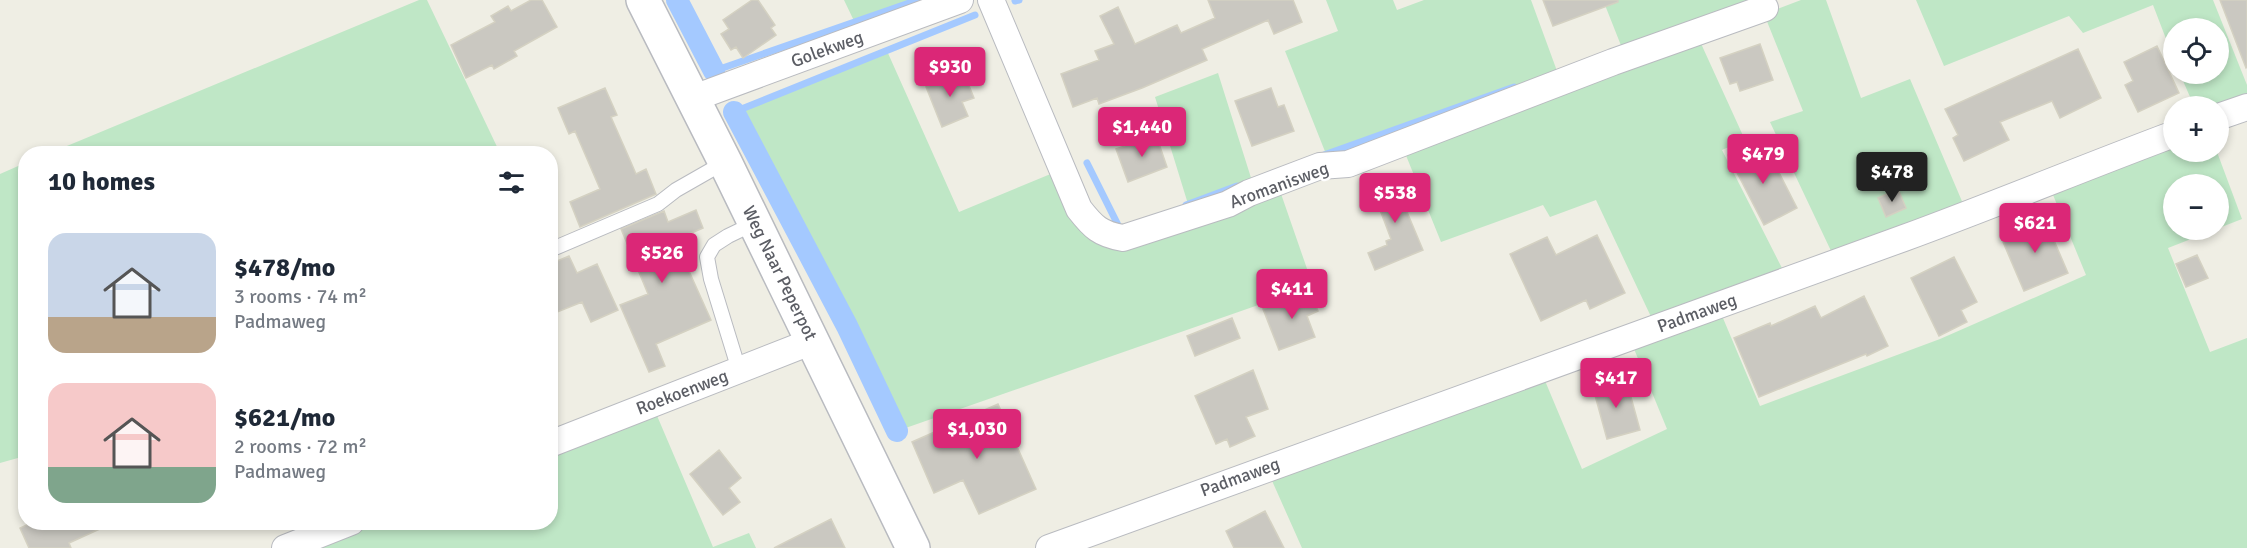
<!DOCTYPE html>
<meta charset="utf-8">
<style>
body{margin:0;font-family:Signika,sans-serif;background:#f2f2f3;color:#1f2937;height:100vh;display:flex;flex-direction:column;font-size:22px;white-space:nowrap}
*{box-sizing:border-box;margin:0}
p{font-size:20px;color:#747a83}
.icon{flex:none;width:33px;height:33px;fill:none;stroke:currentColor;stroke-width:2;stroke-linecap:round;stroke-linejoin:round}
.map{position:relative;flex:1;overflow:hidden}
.panel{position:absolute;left:18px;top:146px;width:540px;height:384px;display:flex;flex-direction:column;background:#fff;border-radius:24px;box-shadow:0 3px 9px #0003}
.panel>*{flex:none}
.tools{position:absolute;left:2163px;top:18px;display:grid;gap:12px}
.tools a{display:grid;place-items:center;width:66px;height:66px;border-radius:50%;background:#fff;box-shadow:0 3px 9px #0003;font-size:30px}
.price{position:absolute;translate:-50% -51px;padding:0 14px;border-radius:6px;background:#db2777;color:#fff;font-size:20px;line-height:39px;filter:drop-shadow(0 2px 3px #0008)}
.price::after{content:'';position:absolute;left:50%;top:36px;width:18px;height:14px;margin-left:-9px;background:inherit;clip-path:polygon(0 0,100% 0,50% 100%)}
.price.active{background:#222;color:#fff}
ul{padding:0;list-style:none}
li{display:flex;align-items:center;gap:18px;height:150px;padding:0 30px}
li span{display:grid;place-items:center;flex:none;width:168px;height:120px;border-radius:18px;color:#555}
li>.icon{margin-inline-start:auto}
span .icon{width:72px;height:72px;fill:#fffc;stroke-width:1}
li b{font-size:26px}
h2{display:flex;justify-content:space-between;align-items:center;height:72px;padding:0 30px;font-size:26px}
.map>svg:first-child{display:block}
.green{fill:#bfe7c6}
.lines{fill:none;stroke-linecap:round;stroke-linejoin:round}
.stream{stroke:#a4c9ff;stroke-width:7}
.canal{stroke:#a4c9ff;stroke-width:22}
.building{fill:#cac8c1;stroke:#d4d1c2;stroke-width:1.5}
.service-casing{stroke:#b9bbc0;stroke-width:16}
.minor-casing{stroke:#b9bbc0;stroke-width:28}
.tertiary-casing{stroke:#b9bbc0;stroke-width:36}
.service{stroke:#fff;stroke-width:14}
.minor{stroke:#fff;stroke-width:26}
.tertiary{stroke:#fff;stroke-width:33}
.labels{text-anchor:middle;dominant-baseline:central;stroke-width:5;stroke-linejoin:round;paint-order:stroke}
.street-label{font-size:18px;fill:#5c5e65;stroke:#fff}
</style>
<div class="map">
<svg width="2247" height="548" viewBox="0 0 2247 548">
<rect width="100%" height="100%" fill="#efeee4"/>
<path class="green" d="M419 0H427L500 153H50Z
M844 0H918L855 23Z
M1326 0H1393L1397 10 1424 0H1531L1557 71 1326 154 1285 51 1338 31Z
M1603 0H1754L1622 48Z
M1801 0H1826L1861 98 1910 79 1964 206 1832 253 1770 122 1803 111 1764 14Z
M1916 0H2213L2247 85V101L2218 106H2194L2180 74H2218V28H2174L2173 57 2153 5 2083 33 2069 16 1944 66Z
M1698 37 1745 140 1722 150 1784 272 1653 321 1596 200 1550 217 1543 205 1441 242 1403 148Z
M887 51 959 212 1053 173 1105 241 1279 188 1313 286 897 431 847 326 734 112Z
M1218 73 1252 181 1188 204 1155 97Z
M2173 145 2174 152H2217L2242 219 2219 228 2218 184H2174V230H2214L2168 248 2210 352 2247 338V548H1302L1269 474 1543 376 1582 469 1667 429 1632 344 1720 311 1760 406 1940 339 2086 275 2051 190Z
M25 163V456L0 463V174Z
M655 411 713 547 749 533 756 548H310L377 522H550L551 453Z"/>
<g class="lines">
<path class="stream" d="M1015 1 1019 0
M714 71 918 0
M734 112 975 15
M1324 155 1514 87
M1087 163 1120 229 1122 228
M1186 205 1237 186"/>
<path class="canal" d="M677 0 714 71
M734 112 847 326 897 431"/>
</g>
<path class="building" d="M531 0H542L557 27 514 51 517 56 494 69 492 65 466 78 451 45 495 22 491 16 508 6 511 11Z
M752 0H758L775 25 771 28 776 35 743 58 736 47 731 50 721 34 729 29 723 20Z
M1208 0H1293L1302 22 1274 34 1268 20 1202 49 1207 60 1142 88 1099 104 1097 98 1073 107 1061 74 1099 60 1095 51 1114 44 1100 16 1118 7 1135 44 1177 25 1181 33 1215 18Z
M1543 0H1618V2L1553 26Z
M2220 0H2247V67L2246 68Z
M1760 44 1773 80 1740 91 1737 82 1730 84 1720 58Z
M2157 46 2179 93 2138 112 2125 85 2133 81 2124 62Z
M2078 49 2101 98 2060 118 2052 101 2000 122 2009 140 1964 161 1953 138 1958 135 1945 109Z
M963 71 974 98 962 102 968 116 942 127 926 87Z
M605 88 617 115 611 117 630 160 636 174 646 169 656 194 580 227 570 202 600 189 575 131 569 134 558 108Z
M1271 88 1278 107 1284 105 1294 131 1252 146 1235 101Z
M1156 135 1167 167 1128 182 1116 149Z
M1747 145 1756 162 1770 155 1797 208 1764 225 1728 155Z
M1399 175 1413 210 1407 212 1423 250 1375 270 1368 253 1387 245 1386 241 1391 239 1371 186Z
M1898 189 1906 208 1886 217 1878 198Z
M696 210 703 228 675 240 711 320 656 344 665 366 649 372 620 305 648 294 621 229 664 211 668 222Z
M2043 215 2068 273 2024 291 2003 242 2013 238 2009 229Z
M1597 235 1625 293 1590 309 1586 300 1541 321 1510 254 1547 237 1556 255Z
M2197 255 2208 278 2186 287 2176 264Z
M569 256 577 273 597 264 618 310 591 322 582 302 550 315V264Z
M1954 257 1977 302 1961 310 1967 322 1939 336 1911 278Z
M1310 291 1318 311 1307 316 1315 337 1279 350 1263 309Z
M1864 296 1888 346 1867 356 1866 354 1759 397 1734 338 1770 323 1771 326 1815 306 1821 318Z
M1232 318 1240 338 1195 356 1187 336Z
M1253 370 1268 409 1246 417 1255 436 1230 447 1227 439 1216 444 1195 396Z
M1626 379 1640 430 1607 439 1593 388Z
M998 404 1036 489 979 514 963 480 934 493 912 442Z
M719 450 741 478 729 488 740 502 723 515 690 474Z
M1265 511 1284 548H1234L1226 531Z
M831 519 845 548H774Z
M33 522H115L69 543 71 548H29L20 528Z"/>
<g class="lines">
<g class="service-casing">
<path id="service" d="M550 250 658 204 676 190 725 162
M739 370 711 279 707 257 714 245 728 236 755 223"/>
</g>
<g class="minor-casing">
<path id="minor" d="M991 0 1079 209C1093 227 1100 234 1123 238L1228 204 1249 193 1320 166 1348 164 1613 62 1765 8
M694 98 960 0
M2218 117 2247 107
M550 444 813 341
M285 548 351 522
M1049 548C1333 443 1619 342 1904 238 1994 205 2083 168 2174 134"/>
</g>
<g class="tertiary-casing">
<path id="tertiary" d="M643 0 725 162 913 548"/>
</g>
<use href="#service" class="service"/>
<use href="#minor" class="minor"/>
<use href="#tertiary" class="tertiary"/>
</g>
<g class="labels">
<g class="street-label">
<text transform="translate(827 49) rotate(-20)">Golekweg</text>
<text transform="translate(1279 185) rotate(-20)">Aromanisweg</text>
<text transform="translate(780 273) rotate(64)">Weg Naar Peperpot</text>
<text transform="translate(1697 313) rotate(-20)">Padmaweg</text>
<text transform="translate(682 392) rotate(-21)">Roekoenweg</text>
<text transform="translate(1240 477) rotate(-20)">Padmaweg</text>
</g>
</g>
</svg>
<div class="tools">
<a><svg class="icon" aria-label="locate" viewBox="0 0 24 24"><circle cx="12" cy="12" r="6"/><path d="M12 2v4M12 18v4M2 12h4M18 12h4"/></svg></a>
<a>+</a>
<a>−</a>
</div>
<b class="price" style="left:950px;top:98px">$930</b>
<b class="price" style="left:1142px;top:158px">$1,440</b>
<b class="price" style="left:1763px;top:185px">$479</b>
<b class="price active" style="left:1892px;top:203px">$478</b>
<b class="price" style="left:1395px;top:224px">$538</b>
<b class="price" style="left:2035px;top:254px">$621</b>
<b class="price" style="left:662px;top:284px">$526</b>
<b class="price" style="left:1292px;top:320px">$411</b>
<b class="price" style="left:1616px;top:409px">$417</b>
<b class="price" style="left:977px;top:460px">$1,030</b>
<section class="panel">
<h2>10 homes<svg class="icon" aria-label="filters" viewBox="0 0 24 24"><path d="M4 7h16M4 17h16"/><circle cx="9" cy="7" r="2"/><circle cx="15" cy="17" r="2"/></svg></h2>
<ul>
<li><span style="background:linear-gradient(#c9d6e8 70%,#b9a48a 0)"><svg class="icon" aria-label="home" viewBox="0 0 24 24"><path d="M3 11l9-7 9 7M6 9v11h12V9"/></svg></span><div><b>$478/mo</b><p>3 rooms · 74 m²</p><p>Padmaweg</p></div></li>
<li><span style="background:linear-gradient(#f6c9c9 70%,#7fa58c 0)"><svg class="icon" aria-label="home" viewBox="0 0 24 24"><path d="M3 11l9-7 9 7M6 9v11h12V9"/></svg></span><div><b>$621/mo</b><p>2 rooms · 72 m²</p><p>Padmaweg</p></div></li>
</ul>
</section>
</div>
